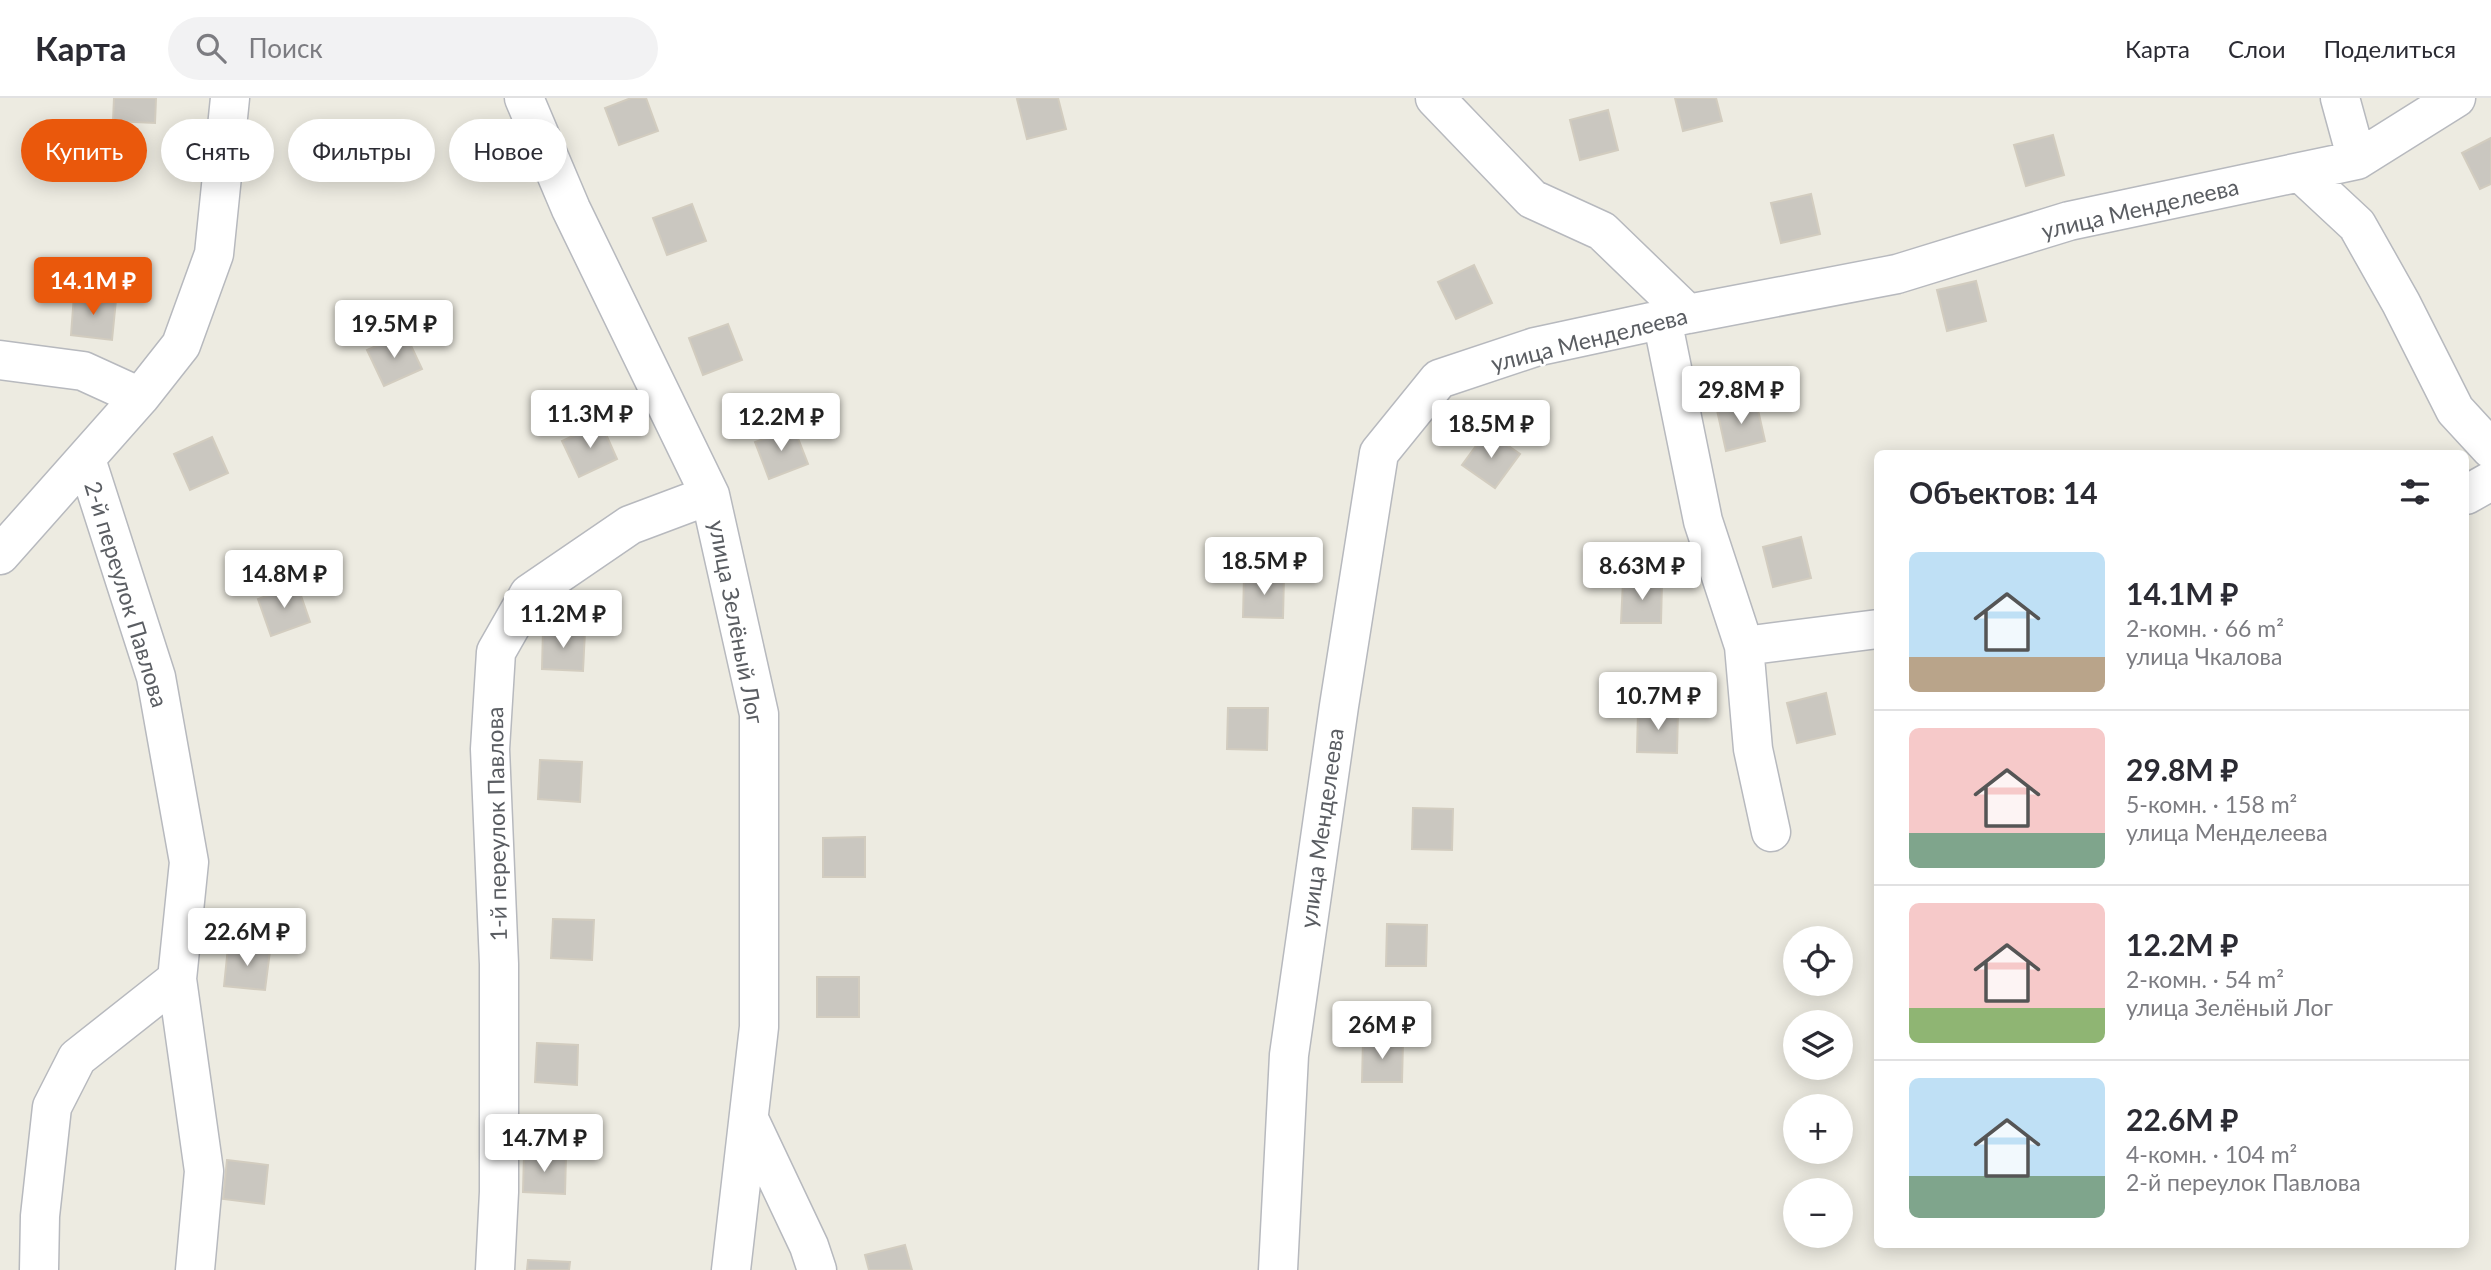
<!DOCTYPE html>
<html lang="ru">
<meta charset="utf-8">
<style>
body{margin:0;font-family:Lato,sans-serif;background:#f2f2f3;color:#2b2b33;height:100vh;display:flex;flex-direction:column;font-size:26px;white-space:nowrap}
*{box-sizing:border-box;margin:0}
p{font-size:23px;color:#7c7c81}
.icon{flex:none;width:38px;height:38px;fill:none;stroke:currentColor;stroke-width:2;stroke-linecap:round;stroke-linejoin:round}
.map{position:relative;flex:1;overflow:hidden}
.details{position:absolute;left:1874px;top:352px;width:595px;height:798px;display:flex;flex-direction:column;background:#fff;border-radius:10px;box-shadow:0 4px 18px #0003}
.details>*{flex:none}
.banner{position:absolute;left:21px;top:21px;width:665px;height:63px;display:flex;gap:14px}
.buttons{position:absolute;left:1783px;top:828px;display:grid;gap:14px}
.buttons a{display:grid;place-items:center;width:70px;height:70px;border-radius:50%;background:#fff;box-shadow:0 4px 18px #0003;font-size:35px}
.price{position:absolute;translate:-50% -60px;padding:0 16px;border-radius:7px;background:#fff;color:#222;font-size:23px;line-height:46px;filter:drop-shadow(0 2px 4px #0008)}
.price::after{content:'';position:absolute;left:50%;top:42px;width:21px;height:16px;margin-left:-10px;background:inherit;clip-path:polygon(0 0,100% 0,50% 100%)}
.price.selected{background:#ea580c;color:#fff}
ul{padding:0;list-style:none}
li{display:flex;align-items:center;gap:21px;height:175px;padding:0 35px}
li+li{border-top:2px solid #e1e1e2}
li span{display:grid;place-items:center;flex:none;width:196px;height:140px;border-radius:10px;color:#555}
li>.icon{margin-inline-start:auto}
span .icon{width:84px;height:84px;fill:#fffc;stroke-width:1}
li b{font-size:30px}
h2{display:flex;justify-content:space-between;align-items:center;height:84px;padding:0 35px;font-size:30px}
.chip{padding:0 24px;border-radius:32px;background:#fff;box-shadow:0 4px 18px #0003;font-size:24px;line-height:63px}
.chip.selected{background:#ea580c;color:#fff}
header{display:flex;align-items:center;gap:42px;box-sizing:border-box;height:98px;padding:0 35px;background:#fff;border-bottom:2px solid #e1e1e2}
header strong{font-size:33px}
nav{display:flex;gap:38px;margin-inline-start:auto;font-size:24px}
.search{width:490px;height:63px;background:#f2f2f3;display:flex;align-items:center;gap:18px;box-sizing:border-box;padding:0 24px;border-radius:38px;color:#7c7c81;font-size:26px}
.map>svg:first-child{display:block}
.building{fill:#cac7c0;stroke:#d2ccbf;stroke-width:2}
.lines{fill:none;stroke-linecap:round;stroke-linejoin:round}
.minor-casing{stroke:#b7b9be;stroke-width:41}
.minor{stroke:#fff;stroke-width:38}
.labels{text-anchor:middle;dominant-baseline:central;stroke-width:5;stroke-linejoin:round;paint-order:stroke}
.street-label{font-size:23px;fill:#5a5d62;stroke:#fff}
</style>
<header>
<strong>Карта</strong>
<div class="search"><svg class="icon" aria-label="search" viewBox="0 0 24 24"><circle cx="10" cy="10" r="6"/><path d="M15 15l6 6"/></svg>Поиск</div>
<nav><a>Карта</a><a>Слои</a><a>Поделиться</a></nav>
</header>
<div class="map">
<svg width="2491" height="1172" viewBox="0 0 2491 1172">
<rect width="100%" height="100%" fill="#edebe1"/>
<path class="building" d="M114 0H156L155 25 113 23Z
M631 0H646L658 33 619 47 605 10Z
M1021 0H1058L1066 31 1027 41 1017 1Z
M1675 0H1716L1722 23 1683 33Z
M1608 12 1618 52 1580 62 1570 22Z
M2053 37 2064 77 2026 88 2014 47Z
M2491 40V86L2480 91 2462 55Z
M1811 96 1820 136 1781 145 1771 105Z
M692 106 706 143 667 157 653 120Z
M1474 167 1492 205 1456 221 1438 184Z
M1976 183 1986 223 1947 233 1937 192Z
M74 197 116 202 112 242 71 237Z
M728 226 742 262 703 277 689 240Z
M405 235 422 271 384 288 367 252Z
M1756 303 1765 343 1726 353 1717 312Z
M601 325 617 361 579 379 562 343Z
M794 330 808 366 769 381 755 344Z
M1487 333 1520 356 1495 390 1462 367Z
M212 339 228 375 190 392 174 356Z
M1801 439 1811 480 1773 489 1763 449Z
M1244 478H1284L1283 520 1243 519Z
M1623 483 1662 484 1661 525H1621Z
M297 486 310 524 271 538 258 501Z
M543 531 585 533 583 573 542 571Z
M1826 595 1835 636 1797 645 1787 605Z
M1228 610H1268L1267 652 1227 651Z
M1638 612 1678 613 1677 655 1637 654Z
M540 662 582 664 580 704 538 701Z
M1413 710 1453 711 1452 752 1412 751Z
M865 739V779H823V740Z
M553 821 594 822 592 862 551 860Z
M1387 826 1427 827 1426 868H1386Z
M228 849 270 853 265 892 224 888Z
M817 879H859V919H817Z
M1363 942 1403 943 1402 984H1362Z
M537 945 578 947 577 987 535 984Z
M524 1055 566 1057 565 1096 523 1094Z
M227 1062 268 1067 264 1106 223 1101Z
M905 1147 912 1172H869L865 1157Z
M528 1162 570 1164 569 1172H527Z"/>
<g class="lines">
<g class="minor-casing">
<path id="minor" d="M524 0 571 111 710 397 759 616V929L731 1172
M1435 0 1532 101 1602 133 1688 216
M2340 0 2357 62
M2300 74 2357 127 2401 205 2455 312 2491 351
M1662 221 1703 423 1744 548 1753 651 1771 734
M0 262 83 273 140 299
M86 361 156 579 189 764 177 881 204 1073 195 1172
M2466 397 2491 383
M0 457 140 299 181 247 214 156 230 0
M1744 548 1878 531
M749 1021 809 1148 817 1172
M39 1172 40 1118 52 1009 77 960 177 881
M495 1172 499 1094V866L490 651 496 554 529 496 630 427 710 397
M1278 1172 1289 957 1339 608 1379 355 1439 281 1535 249 1688 216 1897 176 2069 123 2357 62 2456 0"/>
</g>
<use href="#minor" class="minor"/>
</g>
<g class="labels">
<g class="street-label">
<text transform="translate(2140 110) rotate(-13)">улица Менделеева</text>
<text transform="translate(1589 241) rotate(-14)">улица Менделеева</text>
<text transform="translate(127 496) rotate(73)">2-й переулок Павлова</text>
<text transform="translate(737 524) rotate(79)">улица Зелёный Лог</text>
<text transform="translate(496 726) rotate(-91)">1-й переулок Павлова</text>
<text transform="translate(1321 730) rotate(-82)">улица Менделеева</text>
</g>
</g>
</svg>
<div class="buttons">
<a><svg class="icon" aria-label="locate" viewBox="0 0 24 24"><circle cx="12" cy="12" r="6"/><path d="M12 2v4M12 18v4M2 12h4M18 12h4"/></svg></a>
<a><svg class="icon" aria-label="layers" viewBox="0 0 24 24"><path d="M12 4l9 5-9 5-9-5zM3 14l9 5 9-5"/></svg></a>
<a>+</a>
<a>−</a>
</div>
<b class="price selected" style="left:93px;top:219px">14.1M ₽</b>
<b class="price" style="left:394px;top:262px">19.5M ₽</b>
<b class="price" style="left:1741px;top:328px">29.8M ₽</b>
<b class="price" style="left:590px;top:352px">11.3M ₽</b>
<b class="price" style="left:781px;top:355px">12.2M ₽</b>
<b class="price" style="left:1491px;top:362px">18.5M ₽</b>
<b class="price" style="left:1264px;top:499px">18.5M ₽</b>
<b class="price" style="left:1642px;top:504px">8.63M ₽</b>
<b class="price" style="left:284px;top:512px">14.8M ₽</b>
<b class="price" style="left:563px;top:552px">11.2M ₽</b>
<b class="price" style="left:1658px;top:634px">10.7M ₽</b>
<b class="price" style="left:247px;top:870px">22.6M ₽</b>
<b class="price" style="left:1382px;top:963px">26M ₽</b>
<b class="price" style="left:544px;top:1076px">14.7M ₽</b>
<div class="banner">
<a class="chip selected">Купить</a>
<a class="chip">Снять</a>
<a class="chip">Фильтры</a>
<a class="chip">Новое</a>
</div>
<section class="details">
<h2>Объектов: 14<svg class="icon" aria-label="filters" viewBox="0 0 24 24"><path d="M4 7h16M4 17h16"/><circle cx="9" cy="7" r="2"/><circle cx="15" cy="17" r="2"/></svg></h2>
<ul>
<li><span style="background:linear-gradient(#bfe0f5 75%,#b9a48a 0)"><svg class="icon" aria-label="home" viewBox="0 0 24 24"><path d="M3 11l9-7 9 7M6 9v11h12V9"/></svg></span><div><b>14.1M ₽</b><p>2-комн. · 66 m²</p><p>улица Чкалова</p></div></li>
<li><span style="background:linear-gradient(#f6c9c9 75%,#7fa58c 0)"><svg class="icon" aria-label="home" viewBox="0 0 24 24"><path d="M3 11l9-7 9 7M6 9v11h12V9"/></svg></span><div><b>29.8M ₽</b><p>5-комн. · 158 m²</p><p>улица Менделеева</p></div></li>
<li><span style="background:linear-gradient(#f6c9c9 75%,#8fb573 0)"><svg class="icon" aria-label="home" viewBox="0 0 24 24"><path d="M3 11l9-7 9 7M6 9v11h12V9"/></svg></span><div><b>12.2M ₽</b><p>2-комн. · 54 m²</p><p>улица Зелёный Лог</p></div></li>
<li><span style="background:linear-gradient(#bfe0f5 70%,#7fa58c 0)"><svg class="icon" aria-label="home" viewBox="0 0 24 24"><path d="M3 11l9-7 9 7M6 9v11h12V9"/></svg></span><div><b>22.6M ₽</b><p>4-комн. · 104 m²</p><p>2-й переулок Павлова</p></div></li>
</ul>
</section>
</div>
